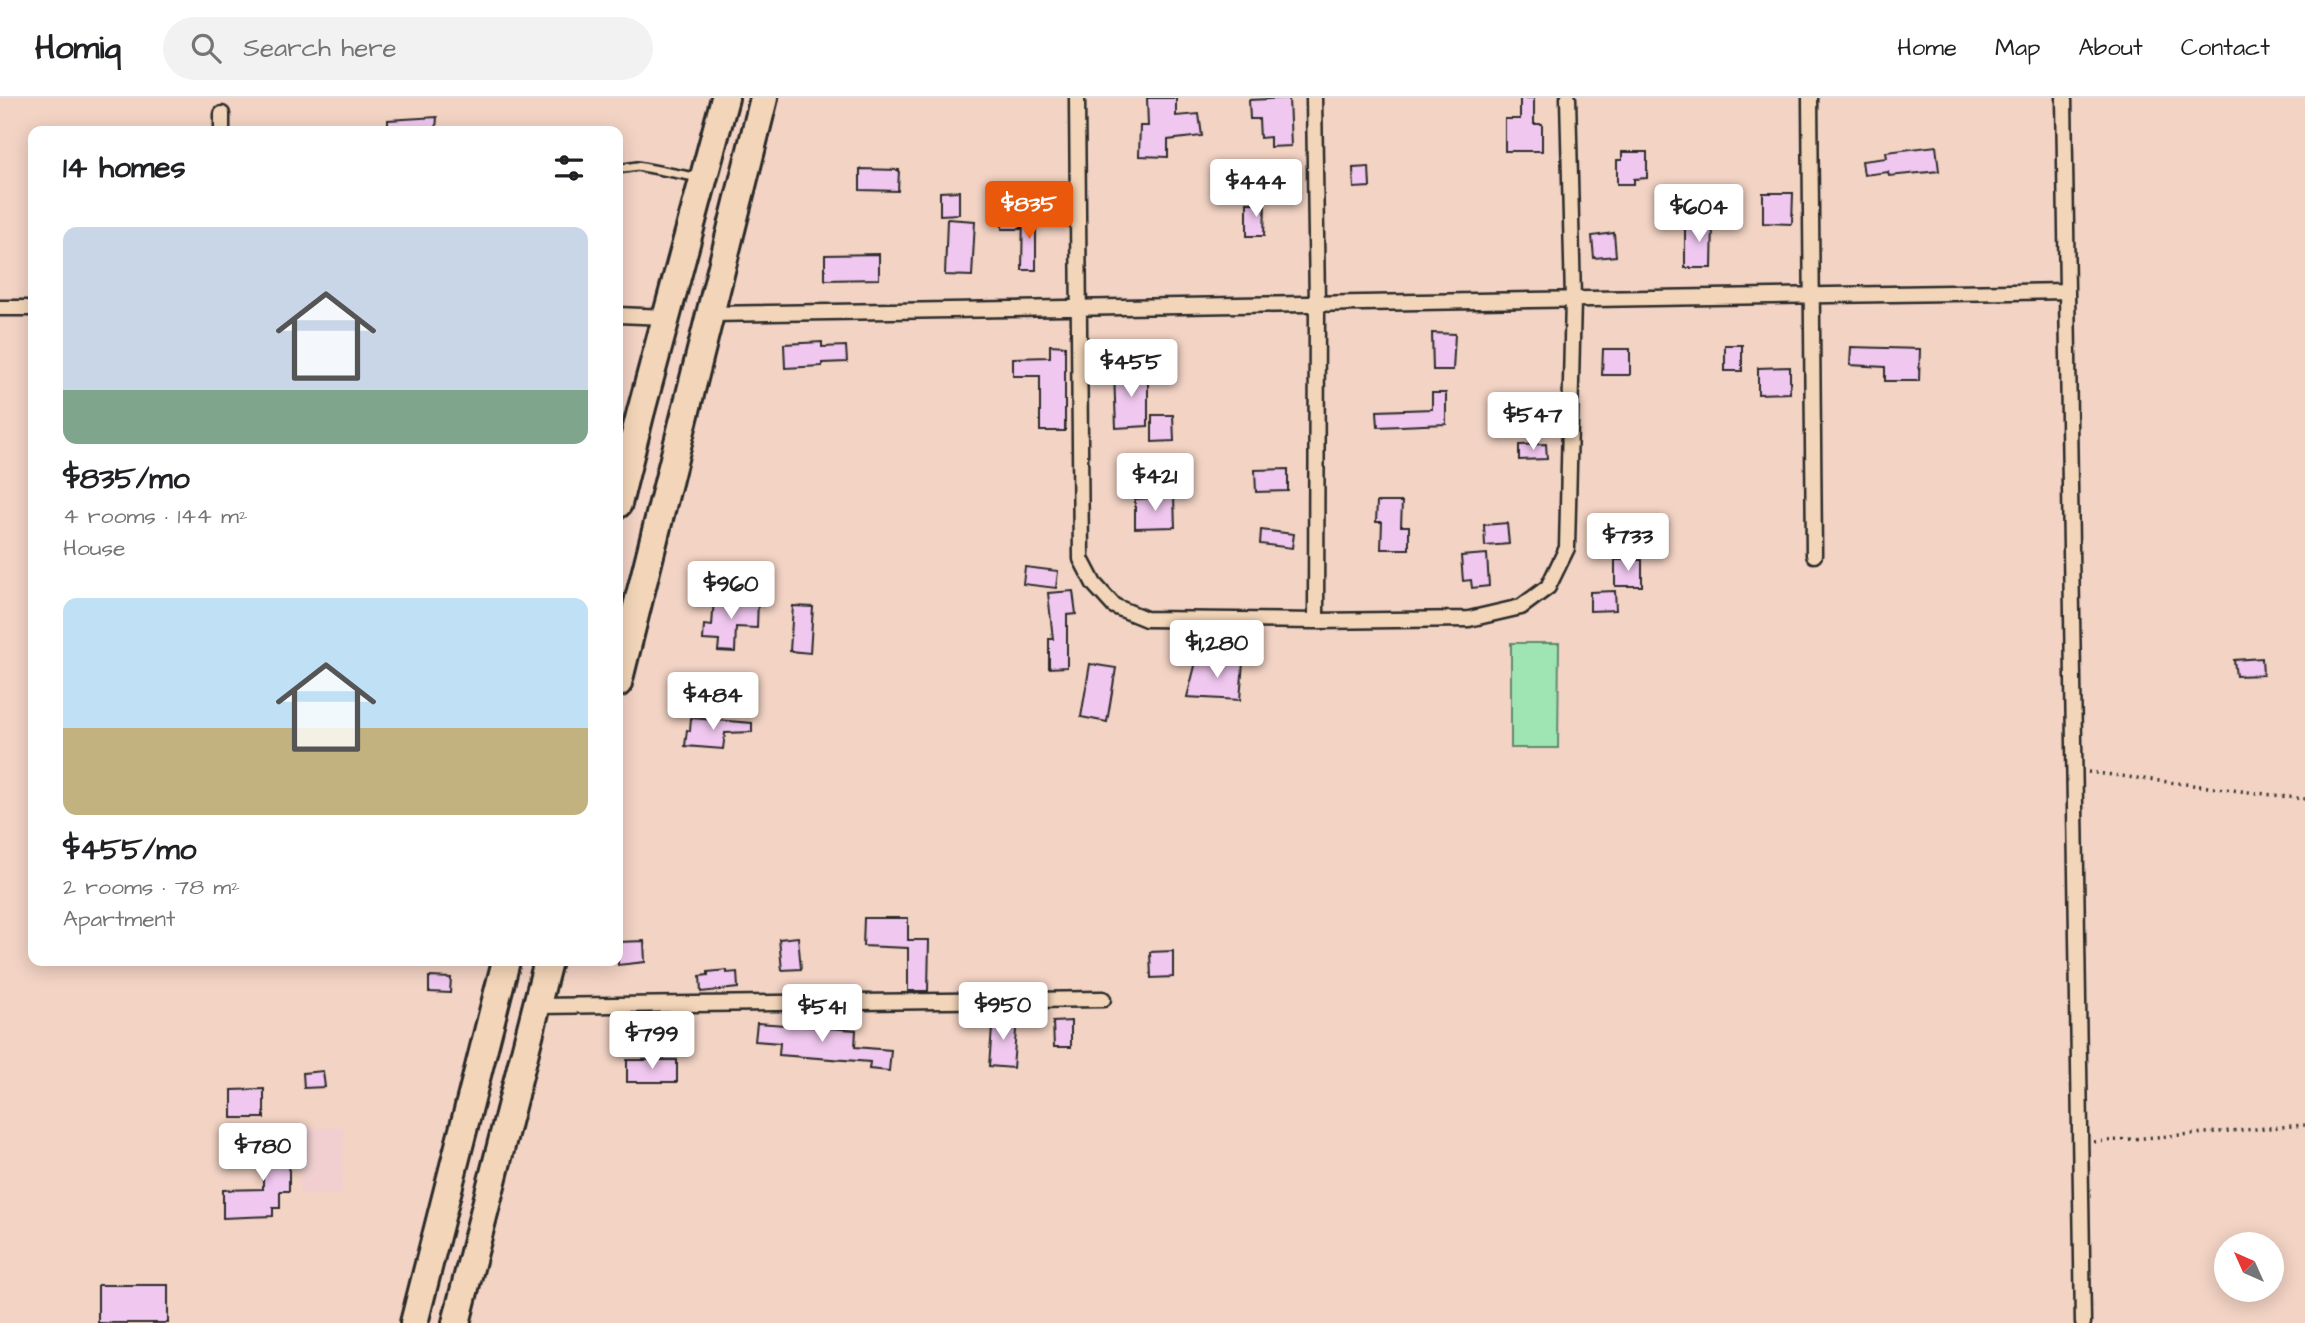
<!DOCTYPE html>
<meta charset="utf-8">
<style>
body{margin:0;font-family:"Architects Daughter",sans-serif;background:#f2f2f2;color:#202124;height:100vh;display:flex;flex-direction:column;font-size:26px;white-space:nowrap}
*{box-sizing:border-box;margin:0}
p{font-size:23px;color:#757577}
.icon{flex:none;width:38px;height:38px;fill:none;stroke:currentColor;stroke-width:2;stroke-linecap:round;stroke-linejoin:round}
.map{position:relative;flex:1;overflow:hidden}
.panel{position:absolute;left:28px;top:28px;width:595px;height:840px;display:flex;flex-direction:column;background:#fff;border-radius:14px;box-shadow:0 4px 18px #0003}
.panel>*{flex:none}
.needle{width:46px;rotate:315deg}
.fabs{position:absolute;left:2214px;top:1134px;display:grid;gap:14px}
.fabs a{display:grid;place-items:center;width:70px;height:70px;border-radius:50%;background:#fff;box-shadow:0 4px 18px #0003;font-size:35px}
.price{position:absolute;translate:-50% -60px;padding:0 16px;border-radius:7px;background:#fff;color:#222;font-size:23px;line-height:46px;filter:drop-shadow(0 2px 4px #0008)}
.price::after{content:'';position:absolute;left:50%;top:42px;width:21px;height:16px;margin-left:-10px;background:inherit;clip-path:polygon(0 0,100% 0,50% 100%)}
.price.on{background:#ea580c;color:#fff}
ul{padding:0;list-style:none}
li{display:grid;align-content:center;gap:14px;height:371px;padding:0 35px}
li span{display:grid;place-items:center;height:217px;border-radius:14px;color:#555}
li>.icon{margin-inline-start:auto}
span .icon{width:126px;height:126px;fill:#fffc;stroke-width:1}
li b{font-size:30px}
h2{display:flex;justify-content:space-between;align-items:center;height:84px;padding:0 35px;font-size:30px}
header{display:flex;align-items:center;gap:42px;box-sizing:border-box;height:98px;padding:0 35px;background:#fff;border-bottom:2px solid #e0e0e0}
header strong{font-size:33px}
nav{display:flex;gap:38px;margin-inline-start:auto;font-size:24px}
.search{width:490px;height:63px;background:#f2f2f2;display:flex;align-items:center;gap:18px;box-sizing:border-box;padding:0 24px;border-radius:38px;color:#757577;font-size:26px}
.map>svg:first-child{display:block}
.built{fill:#f1cfd1}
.green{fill:#9ee5b3;stroke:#64886f;stroke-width:2}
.building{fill:#f0c7ef;stroke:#2b2b2b;stroke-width:2}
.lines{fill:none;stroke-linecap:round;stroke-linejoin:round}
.lane-casing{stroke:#2b2b2b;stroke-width:12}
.street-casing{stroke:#2b2b2b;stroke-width:19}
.highway-casing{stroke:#2b2b2b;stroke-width:32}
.path{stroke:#2b2b2b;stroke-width:3.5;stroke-dasharray:2 5;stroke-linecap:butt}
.lane{stroke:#f3d6b9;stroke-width:7}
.street{stroke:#f3d6b9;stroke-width:14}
.highway{stroke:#f3d6b9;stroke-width:26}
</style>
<header>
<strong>Homiq</strong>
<div class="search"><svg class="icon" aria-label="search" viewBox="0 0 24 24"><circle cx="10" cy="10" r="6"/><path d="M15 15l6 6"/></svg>Search here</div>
<nav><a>Home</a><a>Map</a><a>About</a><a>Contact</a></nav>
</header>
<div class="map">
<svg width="2305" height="1225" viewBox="0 0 2305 1225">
<rect width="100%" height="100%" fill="#f2d3c4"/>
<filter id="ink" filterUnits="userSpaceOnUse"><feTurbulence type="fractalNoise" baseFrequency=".0143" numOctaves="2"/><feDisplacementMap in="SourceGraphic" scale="14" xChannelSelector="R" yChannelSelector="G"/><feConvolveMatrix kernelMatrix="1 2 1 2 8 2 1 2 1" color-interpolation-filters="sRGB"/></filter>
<g filter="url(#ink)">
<path class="built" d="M301 1029 344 1030 342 1096H300Z"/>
<path class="green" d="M1511 545H1559L1558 650H1511Z"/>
<path class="building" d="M1147 0H1176V18L1199 16 1202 38 1168 42V59L1139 58 1140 28H1148Z
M1289 0 1291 48 1270 49V39L1260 40 1259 21H1250L1249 2Z
M1520 0H1534V26H1542V53H1505V21H1520Z
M437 19 436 33H388V22Z
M1936 48 1939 73 1889 78 1888 74 1864 77 1862 63 1887 60 1886 54Z
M1622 54H1647V80L1634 81V86H1617V62H1622Z
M1369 69 1370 89 1354 90 1353 70Z
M860 71 899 72 898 93 860 92Z
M959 93V116L940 117V94Z
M1763 95H1793L1792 126 1763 125Z
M1247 105H1265L1264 138H1247Z
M1002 110H1021V131H1002Z
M1023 113H1036V172H1022Z
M947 121 975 123 972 178 945 177Z
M1685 122H1713L1712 170H1685Z
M1614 135 1616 158 1594 160 1592 138Z
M879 156V181L825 182V157Z
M1432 235 1455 236 1453 272H1433Z
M822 244V249L846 248 847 264 822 265V268L785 270 784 246Z
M1050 247 1065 248V333H1040V278H1013V260L1050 259Z
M1725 247H1742V273H1725Z
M1851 249 1920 251 1919 283H1885V269L1850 267Z
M1603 251H1630V277H1602Z
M1790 269V295L1758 296V270Z
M1114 274H1148V328L1116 330Z
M1432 295H1446V326L1378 329 1377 313 1432 311Z
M1152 317H1173L1174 343 1152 344Z
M1546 346 1547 361 1519 362V347Z
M1288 371V393L1256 394 1255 372Z
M1174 399 1175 429 1135 430V401Z
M1377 404H1402L1401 428H1409V451H1381L1382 424H1376Z
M1507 425 1509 446 1485 448 1484 427Z
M1261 432 1294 436 1292 450 1260 446Z
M1487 456 1489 488 1472 490 1471 482 1463 483 1461 458Z
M1615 462H1642V488H1615Z
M1025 469 1058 473 1056 490 1023 486Z
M1073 493 1076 516 1067 517V569L1049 570V541H1053L1048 495Z
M1615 493 1616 512 1590 513V494Z
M714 500 758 502 757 530 736 529 735 554 718 553 719 543 703 542 704 527 712 528Z
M793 508 813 509 810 555 790 553Z
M1197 560 1243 564 1240 602 1187 599Z
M2262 560 2263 577 2236 578 2234 562Z
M1090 566 1116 570 1107 624 1081 619Z
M691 620 752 625V634L725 635 723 651 685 648 687 632 690 633Z
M864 820H908V842H929L928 893H908V850L863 848Z
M798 839 801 871 782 872 779 841Z
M644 843 645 864 618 867V844Z
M1173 853V879L1151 880 1150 854Z
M727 872V875L737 874 738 890 701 894 700 878 708 877V874Z
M429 879 451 880 450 895 429 894Z
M993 918 1017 920 1013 970 989 968Z
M1071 923V949H1054L1053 924Z
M757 925 856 932 855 949 891 952 889 973 869 971 870 964 779 957 780 945 755 943Z
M627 962H677V984H627Z
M323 973 325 989 304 990 303 975Z
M264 991V1020H232V992Z
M263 1036H289V1093H280V1110H273V1118L223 1120V1092L263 1091Z
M98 1187H168V1225H98Z"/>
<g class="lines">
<g class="lane-casing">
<path id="lane" d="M618 71 637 68 700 80"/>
</g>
<g class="street-casing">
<path id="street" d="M1077 0 1081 461 1094 486 1114 508 1146 521 1316 523 1469 521 1521 509 1548 489 1567 450 1573 201 1568 0
M1314 0 1317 205 1316 523
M1810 0 1814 457
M2064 0 2083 1225
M222 33V16
M0 210H33
M710 216 2067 193
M618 217 666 219
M537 908 1103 901"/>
</g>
<g class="highway-casing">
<path id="highway" d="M618 406 640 317 725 0
M618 585 764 0
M414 1225 506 863
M456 1225 548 863"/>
</g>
<path class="path" d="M2088 674 2305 701
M2094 1044 2305 1027"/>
<use href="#lane" class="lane"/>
<use href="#street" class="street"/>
<use href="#highway" class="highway"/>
</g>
</g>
</svg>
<div class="fabs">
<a><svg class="needle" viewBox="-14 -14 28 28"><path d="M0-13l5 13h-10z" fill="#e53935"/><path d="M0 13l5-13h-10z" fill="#757577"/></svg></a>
</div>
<b class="price" style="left:1256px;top:121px">$444</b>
<b class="price on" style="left:1029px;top:143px">$835</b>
<b class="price" style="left:1699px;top:146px">$604</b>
<b class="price" style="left:1131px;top:301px">$455</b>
<b class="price" style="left:1533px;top:354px">$547</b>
<b class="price" style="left:1155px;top:415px">$421</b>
<b class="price" style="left:1628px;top:475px">$733</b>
<b class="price" style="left:731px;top:523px">$960</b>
<b class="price" style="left:1217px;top:582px">$1,280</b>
<b class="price" style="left:713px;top:634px">$484</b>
<b class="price" style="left:1003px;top:944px">$950</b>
<b class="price" style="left:822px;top:946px">$541</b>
<b class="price" style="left:652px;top:973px">$799</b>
<b class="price" style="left:263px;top:1085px">$780</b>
<section class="panel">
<h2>14 homes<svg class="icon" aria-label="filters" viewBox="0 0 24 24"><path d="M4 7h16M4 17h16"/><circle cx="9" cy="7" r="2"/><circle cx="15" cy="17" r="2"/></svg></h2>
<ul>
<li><span style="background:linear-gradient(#c9d6e8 75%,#7fa58c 0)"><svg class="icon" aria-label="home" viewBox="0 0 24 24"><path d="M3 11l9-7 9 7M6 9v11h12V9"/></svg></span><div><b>$835/mo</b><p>4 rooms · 144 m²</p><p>House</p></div></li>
<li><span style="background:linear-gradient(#bfe0f5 60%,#c2b280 0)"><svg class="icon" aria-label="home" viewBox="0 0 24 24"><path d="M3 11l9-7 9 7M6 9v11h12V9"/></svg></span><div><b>$455/mo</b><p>2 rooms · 78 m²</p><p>Apartment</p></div></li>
</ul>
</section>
</div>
